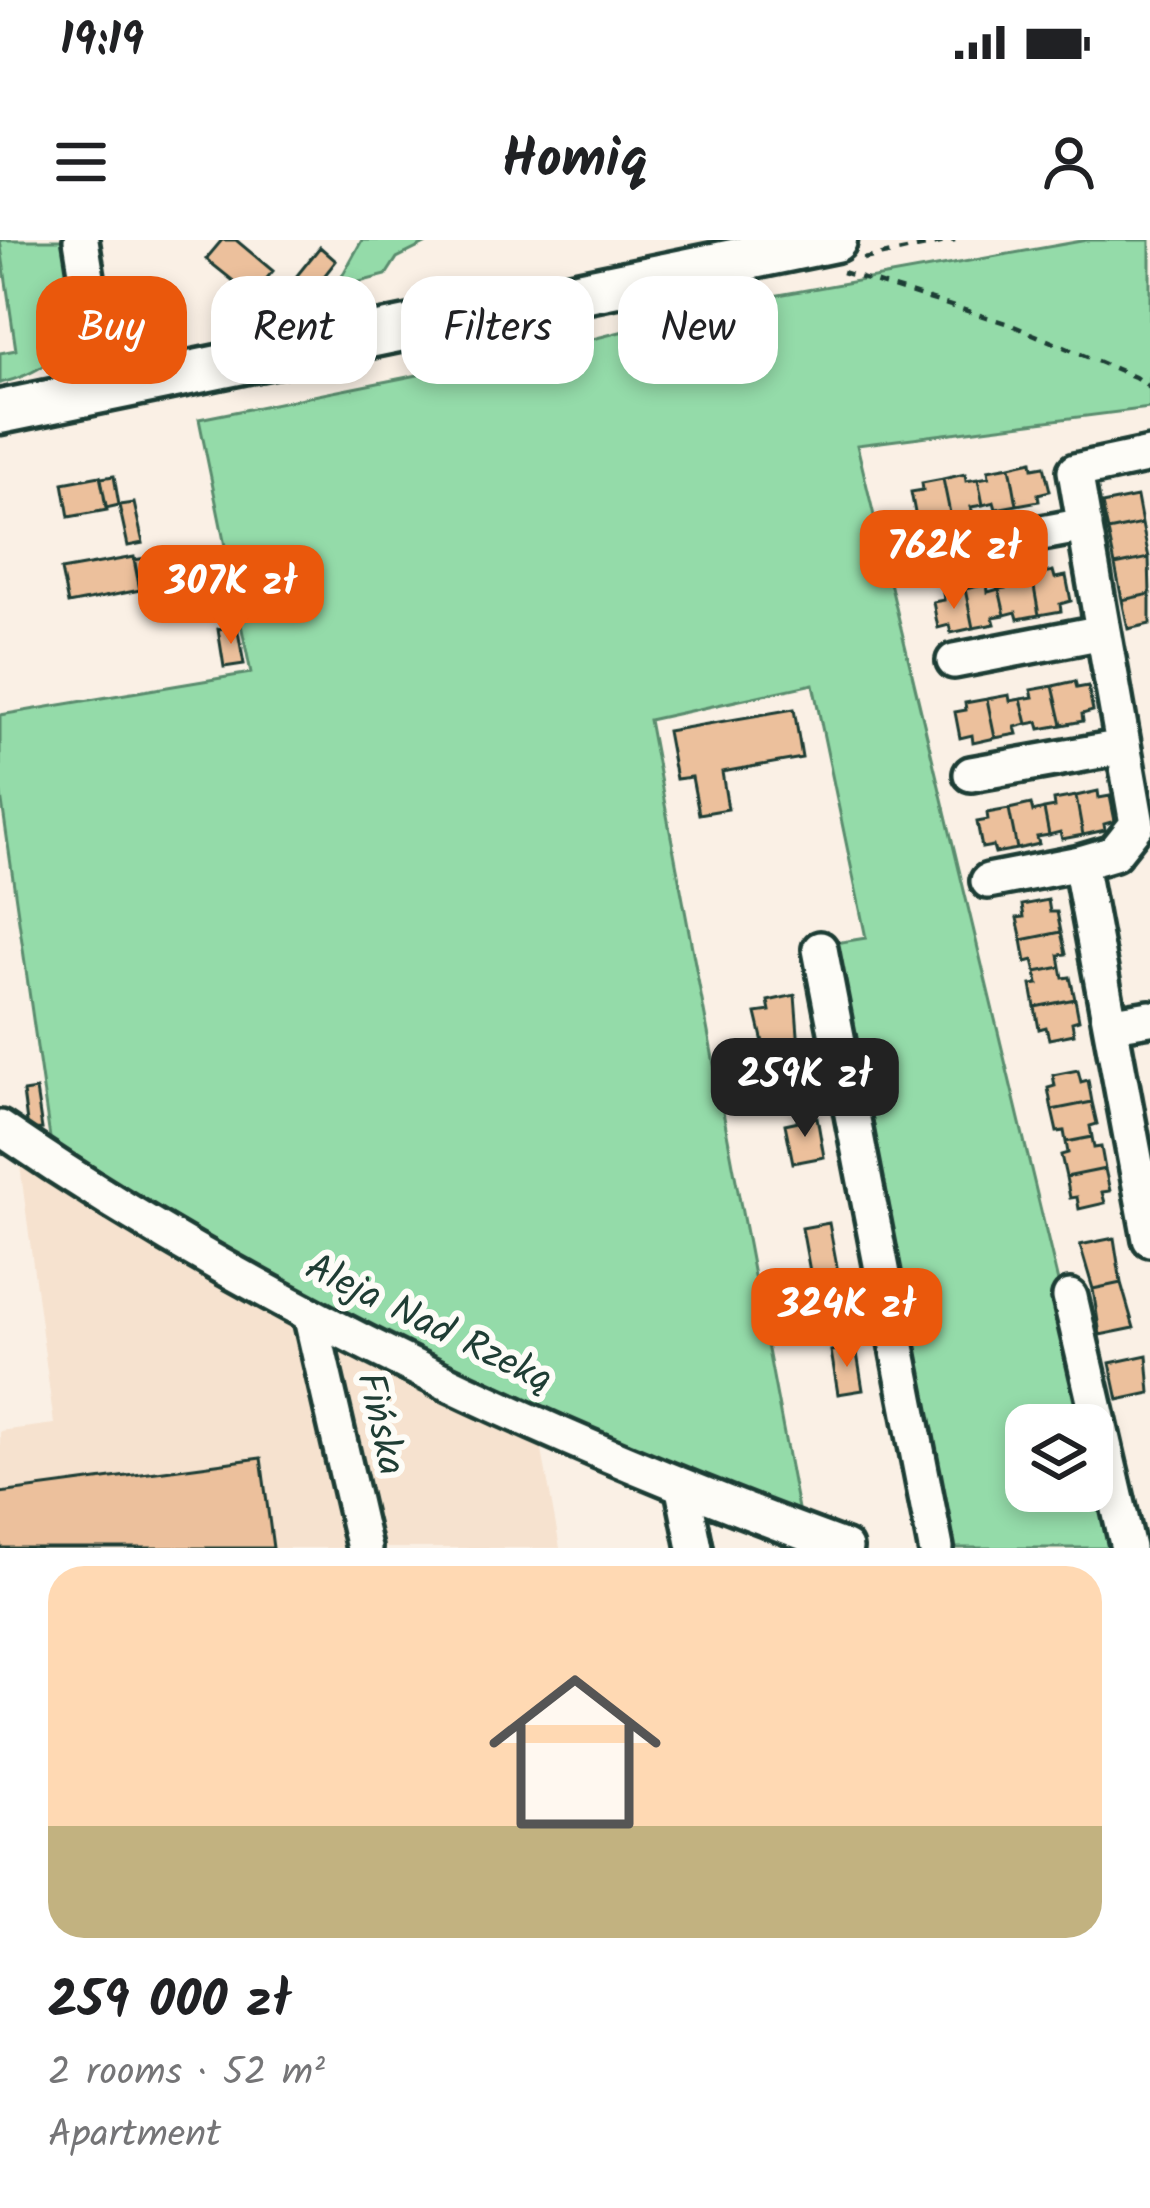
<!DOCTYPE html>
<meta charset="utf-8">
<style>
body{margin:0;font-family:Kalam,sans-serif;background:#f6f6f6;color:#202124;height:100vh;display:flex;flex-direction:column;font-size:45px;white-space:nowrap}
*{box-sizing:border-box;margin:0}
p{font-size:39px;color:#757577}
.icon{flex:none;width:66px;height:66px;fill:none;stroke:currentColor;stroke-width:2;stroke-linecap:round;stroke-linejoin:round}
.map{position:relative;height:1308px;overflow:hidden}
.panel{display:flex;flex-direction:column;background:#fff;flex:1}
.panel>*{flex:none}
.hud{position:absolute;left:36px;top:36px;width:1080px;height:108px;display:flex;gap:24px}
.buttons{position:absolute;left:1005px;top:1164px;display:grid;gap:24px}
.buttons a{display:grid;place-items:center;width:108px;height:108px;border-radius:24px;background:#fff;box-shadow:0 6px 18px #0003;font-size:60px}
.price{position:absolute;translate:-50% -102px;padding:0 27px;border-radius:24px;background:#ea580c;color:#fff;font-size:39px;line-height:78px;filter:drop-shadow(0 3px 6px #0008)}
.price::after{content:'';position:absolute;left:50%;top:72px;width:36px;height:27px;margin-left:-18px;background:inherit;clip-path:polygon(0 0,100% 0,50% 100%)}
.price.active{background:#222;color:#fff}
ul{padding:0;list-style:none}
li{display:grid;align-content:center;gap:24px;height:636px;padding:0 48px}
li span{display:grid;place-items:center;height:372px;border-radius:36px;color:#555}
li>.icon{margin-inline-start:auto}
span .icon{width:216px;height:216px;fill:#fffc;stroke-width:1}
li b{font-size:51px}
.tag{padding:0 42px;border-radius:36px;background:#fff;box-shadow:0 6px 18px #0003;font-size:42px;line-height:108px}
.tag.active{background:#ea580c;color:#fff}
.status{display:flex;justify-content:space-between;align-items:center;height:84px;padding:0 60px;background:#fff;direction:ltr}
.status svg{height:33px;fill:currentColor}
header{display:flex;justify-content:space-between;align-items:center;height:156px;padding:0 48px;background:#fff;font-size:54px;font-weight:800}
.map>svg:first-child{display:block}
.built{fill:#f6e2cf}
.green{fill:#94dba9;stroke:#5a8c6e;stroke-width:3;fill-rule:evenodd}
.building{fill:#ecc09c;stroke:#1f3d34;stroke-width:3}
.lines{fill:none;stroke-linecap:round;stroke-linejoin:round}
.minor-casing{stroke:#1f3d34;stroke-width:42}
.major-casing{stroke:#1f3d34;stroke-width:51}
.path{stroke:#1f3d34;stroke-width:4.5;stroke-dasharray:9 9;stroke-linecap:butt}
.minor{stroke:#fdfcf7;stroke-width:33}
.major{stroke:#fdfcf7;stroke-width:42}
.labels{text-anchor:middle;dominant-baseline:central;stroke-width:12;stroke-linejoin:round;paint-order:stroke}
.street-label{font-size:39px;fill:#1f3d34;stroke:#fdfcf7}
</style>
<div class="status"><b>19:19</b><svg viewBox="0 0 49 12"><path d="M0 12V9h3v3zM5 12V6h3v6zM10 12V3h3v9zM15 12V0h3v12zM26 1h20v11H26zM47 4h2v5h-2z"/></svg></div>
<header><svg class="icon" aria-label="menu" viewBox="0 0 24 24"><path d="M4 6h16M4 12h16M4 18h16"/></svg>Homiq<svg class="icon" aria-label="person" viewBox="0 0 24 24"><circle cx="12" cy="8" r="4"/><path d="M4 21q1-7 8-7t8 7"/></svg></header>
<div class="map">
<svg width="1150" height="1308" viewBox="0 0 1150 1308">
<rect width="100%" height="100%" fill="#faf0e5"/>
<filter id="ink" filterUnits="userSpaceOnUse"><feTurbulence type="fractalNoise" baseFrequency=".00833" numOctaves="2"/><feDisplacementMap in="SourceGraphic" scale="24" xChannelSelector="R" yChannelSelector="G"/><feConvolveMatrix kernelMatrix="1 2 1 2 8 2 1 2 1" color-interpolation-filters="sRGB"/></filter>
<g filter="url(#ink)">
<path class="built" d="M19 918 124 987 375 1126 541 1205 560 1308H0V1191L54 1184Z"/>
<path class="green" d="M0 0H66C79 71 83 124 0 143V113L16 110Z
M362 0H433L397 18 386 35 352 44 341 38Z
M1087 0H1150V168L857 205 1122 1308H945L829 704 866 698 813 444 649 480 799 1274 532 1166 347 1077 51 905 0 548V475L251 433 199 179 577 103 734 63ZM1026 1185H1092V1251H1026Z"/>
<path class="building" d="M222 0H236L273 31 252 56 206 19Z
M320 7 336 21 292 77 274 64Z
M1032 221 1033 228 1044 226 1050 251 1038 254 1039 261 1017 265 1010 226Z
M1010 226 1017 265 996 269 994 262 983 265 978 239 989 237 988 230Z
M965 234 966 241 978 239 983 265 971 267 973 274 951 278 943 239Z
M100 236 107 270 69 277 63 243Z
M114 236 119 265 106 268 101 238Z
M943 239 951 278 929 282 928 275 916 278 911 252 923 250 922 243Z
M1137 257 1142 284 1108 291 1102 264Z
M134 263 143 303 128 306 119 265Z
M1142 284 1149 318 1115 325 1108 291Z
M134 317 140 350 68 364 61 330Z
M146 318 147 325 155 324 159 347 140 350 134 320Z
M1149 318 1150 354 1122 360 1115 325Z
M1053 331 1055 338 1066 336 1071 361 1060 364 1061 371 1039 375 1032 336Z
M1032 336 1039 375 1018 379 1016 372 1005 375 999 349 1011 347 1010 340Z
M987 344 988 352 999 349 1005 375 993 377 995 384 973 388 965 349Z
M965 349 973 388 951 393 949 385 938 388 933 362 944 360 943 353Z
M1150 354V384L1128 389 1122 360Z
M237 386 244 424 224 427 218 389Z
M1075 441 1077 448 1088 446 1093 471 1082 474 1083 481 1062 485 1053 446Z
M1053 446 1062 485 1040 489 1038 482 1027 484 1021 459 1033 457 1031 450Z
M1009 455 1010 461 1021 459 1027 484 1015 487 1017 494 995 498 987 459Z
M987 459 995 498 973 503 972 495 960 498 955 472 966 470 965 463Z
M794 469 802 518 722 532 728 569 699 574 692 537 676 539 667 491Z
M1098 551 1099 558 1110 556 1115 581 1104 584 1105 590 1083 595 1076 556Z
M1076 556 1083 595 1062 599 1060 592 1049 595 1044 569 1055 567 1054 560Z
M1031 564 1033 572 1044 569 1049 595 1037 597 1039 604 1017 609 1009 569Z
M1009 569 1017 609 995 613 993 606 982 608 977 582 988 580 987 573Z
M1048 660 1050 672H1057L1061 692 1022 700 1017 678 1024 677 1022 665Z
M1061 692 1066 714 1059 715 1061 727 1036 732 1033 720 1026 722 1022 700Z
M1061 727 1063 738 1070 737 1075 759 1035 767 1031 745 1038 744 1036 732Z
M795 755 799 808 766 815 756 773 770 771 768 761Z
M1075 759 1079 780 1072 782 1074 794 1049 799 1046 787 1039 789 1035 767Z
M1078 830 1081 842 1088 840 1092 862 1052 870 1048 848 1055 846 1053 835Z
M36 850 42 889 28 890 23 852Z
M1092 862 1097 884 1090 886 1092 897 1066 902 1064 891 1057 892 1052 870Z
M817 877 824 917 793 923 785 884Z
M1092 897 1094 908 1101 907 1105 929 1066 937 1061 915 1068 913 1066 902Z
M1105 929 1110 951 1102 952 1105 963 1079 969 1077 957 1070 958 1066 937Z
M829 983 838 1032 811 1037 802 988Z
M1114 998 1121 1043 1093 1049 1080 1005Z
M1121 1043 1134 1088 1100 1095 1093 1049Z
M856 1107 863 1150 838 1154 831 1111Z
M1147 1115 1150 1153 1118 1160 1110 1123Z
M261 1218 273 1308H0V1253Z"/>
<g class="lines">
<g class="minor-casing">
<path id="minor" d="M81 0 105 150
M1150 215 1075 231 1137 584 1114 613 1080 623 1150 999
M929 314 1085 285
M954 421 1103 392
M971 534 1123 507
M988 641 1080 623
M820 709 936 1308
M1113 784 1150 778
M0 888C263 1068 547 1199 845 1308
M1070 1057 1128 1308
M311 1078 364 1308
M683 1249 695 1308"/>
</g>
<g class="major-casing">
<path id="major" d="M0 172 835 0"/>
</g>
<path class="path" d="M863 19 955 0
M842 32 1009 84 1135 137 1150 148"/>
<use href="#minor" class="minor"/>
<use href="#major" class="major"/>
</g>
</g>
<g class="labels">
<g class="street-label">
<text transform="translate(428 1085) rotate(26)">Aleja Nad Rzeką</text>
<text transform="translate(379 1184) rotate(77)">Fińska</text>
</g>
</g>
</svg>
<div class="buttons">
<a><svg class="icon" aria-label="layers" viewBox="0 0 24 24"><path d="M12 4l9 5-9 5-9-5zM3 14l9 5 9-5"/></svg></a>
</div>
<b class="price" style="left:954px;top:372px">762K zł</b>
<b class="price" style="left:231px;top:407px">307K zł</b>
<b class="price active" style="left:805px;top:900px">259K zł</b>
<b class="price" style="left:847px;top:1130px">324K zł</b>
<div class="hud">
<a class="tag active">Buy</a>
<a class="tag">Rent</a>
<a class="tag">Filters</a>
<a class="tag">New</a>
</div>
</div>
<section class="panel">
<ul>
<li><span style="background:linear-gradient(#ffd9b3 70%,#c2b280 0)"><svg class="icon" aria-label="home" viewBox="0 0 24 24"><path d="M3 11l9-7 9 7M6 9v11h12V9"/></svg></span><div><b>259 000 zł</b><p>2 rooms · 52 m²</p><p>Apartment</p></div></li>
</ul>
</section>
